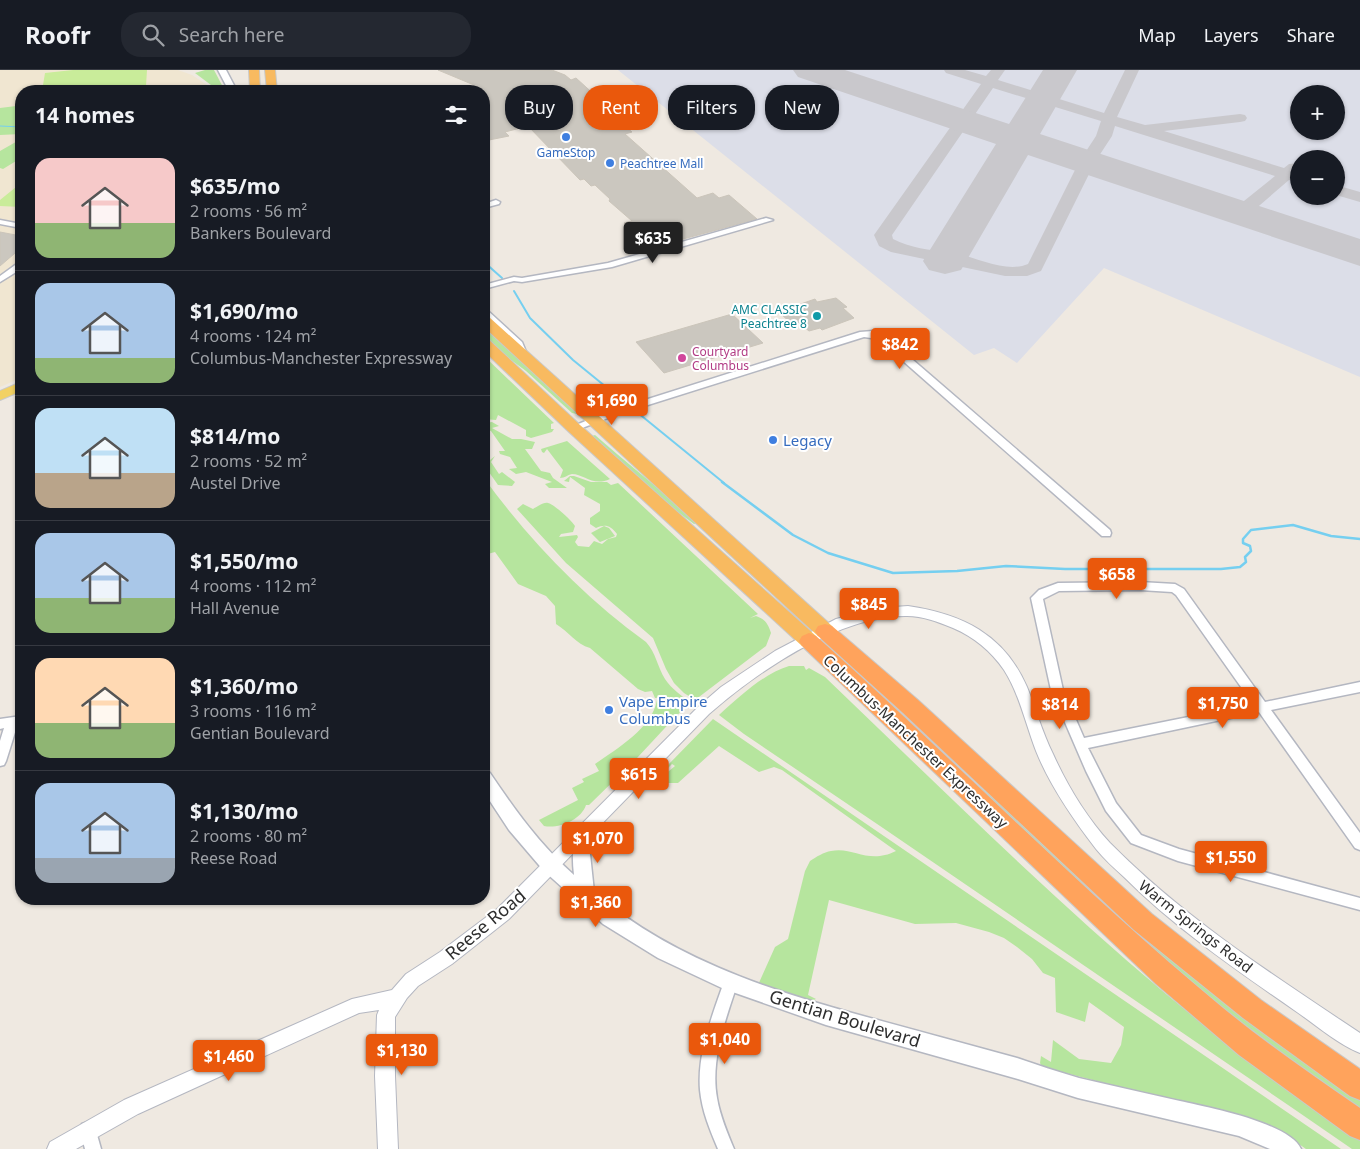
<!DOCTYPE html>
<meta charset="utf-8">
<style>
body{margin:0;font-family:"Noto Sans",sans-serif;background:#242831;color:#f1f3f6;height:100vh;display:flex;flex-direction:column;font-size:19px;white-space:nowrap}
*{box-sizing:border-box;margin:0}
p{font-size:16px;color:#9ea1a6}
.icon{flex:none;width:28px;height:28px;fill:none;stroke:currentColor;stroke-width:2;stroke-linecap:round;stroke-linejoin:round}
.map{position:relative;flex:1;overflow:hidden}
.panel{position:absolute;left:15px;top:15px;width:475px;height:820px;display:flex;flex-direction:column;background:#171b24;border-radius:20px;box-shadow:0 1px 4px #0004}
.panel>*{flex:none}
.guide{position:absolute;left:505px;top:15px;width:475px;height:45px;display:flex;gap:10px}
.buttons{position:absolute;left:1290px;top:15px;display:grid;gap:10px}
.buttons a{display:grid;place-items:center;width:55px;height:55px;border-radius:50%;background:#171b24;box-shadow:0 1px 4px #0004;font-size:25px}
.price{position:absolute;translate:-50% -42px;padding:0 11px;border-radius:5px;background:#ea580c;color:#fff;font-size:16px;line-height:32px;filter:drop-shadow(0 1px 2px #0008)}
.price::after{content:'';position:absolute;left:50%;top:30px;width:15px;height:11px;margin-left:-8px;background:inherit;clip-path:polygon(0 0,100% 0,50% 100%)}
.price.selected{background:#222;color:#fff}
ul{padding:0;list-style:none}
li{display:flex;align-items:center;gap:15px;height:125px;padding:0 20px}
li+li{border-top:1px solid #363941}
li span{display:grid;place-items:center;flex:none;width:140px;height:100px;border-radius:15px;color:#555}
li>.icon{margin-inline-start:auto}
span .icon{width:60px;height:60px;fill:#fffc;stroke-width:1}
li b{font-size:21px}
h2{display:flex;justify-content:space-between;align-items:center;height:60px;padding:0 20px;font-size:21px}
.pill{padding:0 18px;border-radius:20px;background:#171b24;box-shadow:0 1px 4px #0004;font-size:18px;line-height:45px}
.pill.selected{background:#ea580c;color:#fff}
header{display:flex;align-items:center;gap:30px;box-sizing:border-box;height:70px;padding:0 25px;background:#171b24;border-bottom:1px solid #363941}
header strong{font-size:24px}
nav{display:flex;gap:28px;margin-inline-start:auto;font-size:18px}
.search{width:350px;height:45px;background:#242831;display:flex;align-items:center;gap:12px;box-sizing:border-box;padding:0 18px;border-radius:20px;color:#9ea1a6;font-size:19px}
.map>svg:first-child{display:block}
.education{fill:#f0e6d1}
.airport{fill:#dcdee8;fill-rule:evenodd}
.green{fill:#b6e59e}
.pitch{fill:#c9ec9a}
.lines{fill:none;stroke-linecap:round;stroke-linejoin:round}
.stream-far2{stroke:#75cff0;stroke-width:1}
.stream-far1{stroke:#75cff0;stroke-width:2}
.stream{stroke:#75cff0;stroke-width:2.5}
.taxiway{fill:#c9c8cc;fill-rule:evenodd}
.runway{fill:#c9c8cc;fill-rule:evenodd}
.building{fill:#cbc7bf;stroke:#cbc5ba}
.minor-casing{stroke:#b4b7c1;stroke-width:3}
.tertiary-casing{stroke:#b4b7c1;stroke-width:2}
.secondary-casing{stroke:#b4b7c1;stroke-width:3}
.primary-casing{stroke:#c9c9c9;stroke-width:2}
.trunk-casing{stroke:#c9c9c9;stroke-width:2}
.motorway-casing{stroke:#c9c9c9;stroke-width:2}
.minor{fill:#fff;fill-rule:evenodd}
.tertiary{fill:#fff;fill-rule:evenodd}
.secondary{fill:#fff;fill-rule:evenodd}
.primary{fill:#f2d163;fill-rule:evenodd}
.trunk{fill:#f8ba60;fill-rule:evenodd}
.motorway{fill:#ffa35c;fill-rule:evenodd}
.shop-dot{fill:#3f7fe0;stroke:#fff;stroke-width:2}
.culture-dot{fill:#0f9aa8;stroke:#fff;stroke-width:2}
.hotel-dot{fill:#d1479c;stroke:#fff;stroke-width:2}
.labels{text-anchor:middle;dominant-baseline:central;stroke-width:4;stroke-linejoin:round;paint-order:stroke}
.far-shop-label{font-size:12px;fill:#366cbe;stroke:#fff}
.far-culture-label{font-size:12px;fill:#0d838f;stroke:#fff;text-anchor:end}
.far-hotel-label{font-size:12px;fill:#b23c85;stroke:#fff;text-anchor:start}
.shop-label{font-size:15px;fill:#366cbe;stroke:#fff;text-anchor:start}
.street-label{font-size:15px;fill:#2e2e2e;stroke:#fff}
.near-street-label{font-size:18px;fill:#2e2e2e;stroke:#fff}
</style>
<header>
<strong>Roofr</strong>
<div class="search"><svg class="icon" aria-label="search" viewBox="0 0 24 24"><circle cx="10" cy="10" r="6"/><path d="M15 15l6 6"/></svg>Search here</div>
<nav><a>Map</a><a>Layers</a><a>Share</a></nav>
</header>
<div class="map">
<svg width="1360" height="1079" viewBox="0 0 1360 1079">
<rect width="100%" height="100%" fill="#efe9e1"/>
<path class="education" d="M0 0H178L192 5 216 21H21V308L0 317Z"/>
<path class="airport" d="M618 0H1360V307L1104 198 1017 293 994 278 974 285ZM1299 24H1336V61H1299ZM1299 89H1336V126H1299Z"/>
<path class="green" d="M205 0H214L225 21H219L195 3Z
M16 36 21 37V64L0 65V38Z
M21 69V88L3 99 0 98V81Z
M484 258 576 341 577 344 572 343 526 301 503 284 484 266Z
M484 286 554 353 551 354V359H554L552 362 531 368 526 366V360L498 345 496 350 484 349Z
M492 352 499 356 492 358 512 369H521L535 372 532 379H525L541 401 550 403 553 408 567 418H549L545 414 552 412 526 402 516 404 509 399 517 398 510 387 500 384 499 381H505L491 361 484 359V353Z
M595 365C629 395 664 422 697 453L694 454 654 424 592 366Z
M567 371 610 409C593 417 584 404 572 404 567 405 565 408 560 408L563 400 547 379 544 383 542 382 541 379Z
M495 386 491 392 499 404 502 402 515 412 512 416 498 415 484 395V389L490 390Z
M570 406H574L591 412H607L611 415 618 413 758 544 750 548 756 546C765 549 768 554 771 563L766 576 695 630 684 623 674 613 666 599 653 568 566 493 517 439 523 434 533 439C537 437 543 432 548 433 554 434 572 451 575 456L573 462 561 464 559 467 577 465 578 467 575 472 578 476 589 477 594 471 602 474 608 469 616 467 617 464C610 455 605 454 596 458L590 454V448L600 441V434L584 425 585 418 570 407 569 412 564 411Z
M484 408C529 470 584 527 646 572 656 583 657 596 665 609 672 620 682 625 691 634L677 645 637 688H634L633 692 589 735H586C581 750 559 759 544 756L539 750 578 730 572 718 584 712 582 709 599 701 595 694C618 678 652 658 657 630L665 627 655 628 652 621 645 622 638 619 590 578C576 574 569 562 556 554L555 536 546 526 518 514 495 482 484 485V479L488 475 484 470Z
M604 456 609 458 615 466 600 472 591 463Z
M789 596H804L806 600 809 598 825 607C937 714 1048 825 1166 924 1228 976 1295 1022 1360 1070V1079H1352L1291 1037 883 758 744 664 719 645C739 627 763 604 789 596Z
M713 649 1341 1079H1306L1296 1072 1229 1045 1042 997 1040 993 1041 986 1051 992 1053 970 1079 989 1111 993 1121 975 1124 957 1089 932 1085 952 1056 942 1055 908 1043 903 1032 889 1017 877 1004 868 989 862 956 853 915 854 829 830 808 925 816 929 806 933 758 915 775 877 788 869 805 801 810 791C816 787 824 782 831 781 853 776 868 795 896 781L782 700 774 697 759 702 719 676 678 713H668L663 706 675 696 672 694 664 702 666 697Z
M960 701 1360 1023V1045L1175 902Z"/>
<path class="pitch" d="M73 0H147L146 16 101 21H42L45 3Z
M21 113V137L0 136V130Z"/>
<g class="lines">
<path class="stream-far2" d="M0 56 21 57"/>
<path class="stream-far1" d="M484 192 502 208
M514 221 530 248 573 290 724 413"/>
<path class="stream" d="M722 412 793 465 828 483 893 503 957 501 1006 496 1065 499H1221L1240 497 1246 492 1245 487 1251 481 1250 476 1243 473V469L1251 460 1293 455 1331 466 1360 469"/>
<path class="taxiway" d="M944 0H965L986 6 991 0H1005L998 10 1104 43 1125 0H1139L1117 47 1145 55 1240 44 1245 45 1247 48 1245 51 1240 52 1164 61 1284 98 1289 94 1299 93V113L1289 110 1246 147H1234L1232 143 1234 139 1275 106 1115 56 1112 66 1095 92 1041 201 1027 206H1005L891 182 879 176 874 165 981 14 946 3ZM993 18 1101 51 1096 66 1079 92 1028 194C1005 204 972 185 949 182 930 180 910 178 893 169L892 165Z
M1336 115 1360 122V132L1336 125Z"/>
<path class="runway" d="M793 0H845L1009 54 1043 0H1077L1040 64 1360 169V196L1028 85 961 200 945 204 929 200 923 191 996 74 798 7Z"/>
</g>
<path class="building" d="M438 0H552L565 5 571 10 576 8 629 56 626 57 632 62 625 64 697 128 713 123 719 128 729 125 757 149 650 178 624 153 632 151 609 131 610 129 595 115 591 116 584 109 580 110 528 56 505 62 509 66 484 71V21H471L474 15Z
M0 162 21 166V178L0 196Z
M836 228 847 237 843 238 854 248 822 260 820 258 809 261 798 252 792 254 781 244 797 237 795 236 815 229 817 232Z
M732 244 763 273 664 303 636 272Z"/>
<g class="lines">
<g class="minor-casing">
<path id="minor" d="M496 130 500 132 499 134 484 138V134Z
M766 148 773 150 612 197 522 212 514 211 484 219V215L514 207 522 208 608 193Z
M0 150 21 154V158L0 154Z
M18 193H21V199L0 212V206Z
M484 240H487L522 272 527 284 526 286H520L515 275 484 246Z
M873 261 884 265 1110 460 1111 463 1110 466H1102L878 269 864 267 613 346 577 360 574 361 569 358 607 342 860 262Z
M1140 512 1175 514 1184 519 1265 632 1360 612V622L1271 640 1360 763V780L1355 778 1259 642 1088 678 1116 733 1141 765 1179 779 1360 828V840L1178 791 1131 773 1106 741 1086 701 1051 620 1031 528 1039 520 1058 513ZM1140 520 1172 522 1176 525 1253 634 1084 668 1063 620 1043 529 1059 521Z
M21 646V656H17L6 691 4 695 0 696V671L4 658 0 659V649Z
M731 905 736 907 738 912C726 948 710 990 717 1028 720 1046 727 1062 734 1079H718C710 1060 702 1041 700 1020 697 984 712 946 724 912L726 907Z
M88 1052 94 1054 101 1079H85L80 1060 82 1054Z"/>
</g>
<g class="tertiary-casing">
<path id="tertiary" d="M908 536C962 544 1004 564 1027 617 1036 639 1042 662 1053 684 1067 715 1087 748 1110 773 1184 848 1273 905 1360 963V983C1337 974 1315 954 1294 940 1235 899 1175 858 1124 807 1114 798 1104 789 1096 779 1073 749 1050 716 1036 681 1026 655 1019 623 1004 600 991 581 974 567 953 558 938 552 923 546 907 546 840 545 758 601 709 644L509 849 452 894 418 916 407 928 395 947V1006L398 1079H378L375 1006 377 945 379 940 359 943 138 1044 76 1079H47L50 1072 124 1030 352 929 392 920 406 904 440 882 497 839 699 636 721 617 775 581 836 549 879 538Z"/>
</g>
<g class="secondary-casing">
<path id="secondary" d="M218 0H226L237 21H229Z
M484 701 490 703C515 740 540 775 574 805 572 787 572 771 580 755L586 752 592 755 595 760 590 784 594 822C689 905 821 934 940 967 966 974 991 981 1017 988 1038 995 1058 1002 1079 1008 1112 1016 1146 1023 1180 1031 1207 1037 1290 1053 1301 1079H1270L1239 1066 1078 1028 1018 1009 826 955 724 919 658 888 603 854 544 801 509 760 484 722Z"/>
</g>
<g class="primary-casing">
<path id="primary" d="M21 312V321L0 330V321Z"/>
</g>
<g class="trunk-casing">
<path id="trunk" d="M249 0H259L260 21H250Z
M265 0H275L277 21H267Z
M484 246 489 247 832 556 835 561 832 566 825 568 818 566 484 257Z
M484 269 489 270 580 355 816 566 819 571 816 576 809 578 802 576 568 361 484 281Z"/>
</g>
<g class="motorway-casing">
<path id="motorway" d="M825 554 832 556 918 630 1152 844 1261 930 1360 999V1030L1350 1026 1243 948 1134 860 902 642 818 566 815 561 818 556Z
M809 563 816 566C953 688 1081 821 1223 938 1267 974 1314 1006 1360 1038V1070L1350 1066 1239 985 1156 914 802 576 799 571 802 566Z"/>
</g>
<use href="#minor" class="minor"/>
<use href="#tertiary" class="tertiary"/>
<use href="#secondary" class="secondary"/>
<use href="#primary" class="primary"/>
<use href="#trunk" class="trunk"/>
<use href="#motorway" class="motorway"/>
</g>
<g class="shop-dot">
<circle cx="566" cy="67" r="5"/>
<circle cx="610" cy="93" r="5"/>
<circle cx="773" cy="370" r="5"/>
<circle cx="609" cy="640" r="5"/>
</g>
<circle class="culture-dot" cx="817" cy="246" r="5"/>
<circle class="hotel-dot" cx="682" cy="288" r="5"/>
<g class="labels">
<g class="far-shop-label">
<text x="566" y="82">GameStop</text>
<text x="620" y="93" text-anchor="start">Peachtree Mall</text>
</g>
<g class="far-culture-label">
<text x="807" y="239">AMC CLASSIC<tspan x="807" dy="14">Peachtree 8</tspan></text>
</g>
<g class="far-hotel-label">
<text x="692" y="281">Courtyard<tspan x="692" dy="14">Columbus</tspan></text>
</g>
<g class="shop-label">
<text x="783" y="370">Legacy</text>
<text x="619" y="631">Vape Empire<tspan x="619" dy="17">Columbus</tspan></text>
</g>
<g class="street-label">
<text transform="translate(916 671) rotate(43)">Columbus-Manchester Expressway</text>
<text transform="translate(1196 856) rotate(38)">Warm Springs Road</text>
</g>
<g class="near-street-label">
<text transform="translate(485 854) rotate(-40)">Reese Road</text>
<text transform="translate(845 948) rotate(17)">Gentian Boulevard</text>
</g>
</g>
</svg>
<div class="buttons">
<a>+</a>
<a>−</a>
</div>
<b class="price selected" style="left:653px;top:194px">$635</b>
<b class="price" style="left:900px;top:300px">$842</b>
<b class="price" style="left:612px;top:356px">$1,690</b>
<b class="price" style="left:1117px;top:530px">$658</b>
<b class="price" style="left:869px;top:560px">$845</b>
<b class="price" style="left:1223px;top:659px">$1,750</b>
<b class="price" style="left:1060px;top:660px">$814</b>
<b class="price" style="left:639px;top:730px">$615</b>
<b class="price" style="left:598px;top:794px">$1,070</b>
<b class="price" style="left:1231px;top:813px">$1,550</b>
<b class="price" style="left:596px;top:858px">$1,360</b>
<b class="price" style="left:725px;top:995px">$1,040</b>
<b class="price" style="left:402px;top:1006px">$1,130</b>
<b class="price" style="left:229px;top:1012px">$1,460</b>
<div class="guide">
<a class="pill">Buy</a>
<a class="pill selected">Rent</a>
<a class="pill">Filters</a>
<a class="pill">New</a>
</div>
<section class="panel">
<h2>14 homes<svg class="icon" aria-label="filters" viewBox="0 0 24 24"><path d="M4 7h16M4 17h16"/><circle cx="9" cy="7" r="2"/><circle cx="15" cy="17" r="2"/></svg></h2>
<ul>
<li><span style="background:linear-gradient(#f6c9c9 65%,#8fb573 0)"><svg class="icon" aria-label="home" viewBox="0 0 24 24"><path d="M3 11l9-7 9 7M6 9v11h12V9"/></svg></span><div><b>$635/mo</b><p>2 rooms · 56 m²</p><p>Bankers Boulevard</p></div></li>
<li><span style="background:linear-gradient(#a9c7e8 75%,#8fb573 0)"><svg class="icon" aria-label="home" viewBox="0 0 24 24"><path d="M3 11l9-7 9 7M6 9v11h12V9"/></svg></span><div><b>$1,690/mo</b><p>4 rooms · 124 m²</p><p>Columbus-Manchester Expressway</p></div></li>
<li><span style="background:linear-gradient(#bfe0f5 65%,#b9a48a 0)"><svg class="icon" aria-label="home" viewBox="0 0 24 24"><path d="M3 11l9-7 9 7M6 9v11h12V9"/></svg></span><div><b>$814/mo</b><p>2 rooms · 52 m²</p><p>Austel Drive</p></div></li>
<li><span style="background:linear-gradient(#a9c7e8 65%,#8fb573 0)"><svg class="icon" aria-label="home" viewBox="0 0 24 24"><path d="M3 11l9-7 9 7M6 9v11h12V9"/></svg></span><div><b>$1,550/mo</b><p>4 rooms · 112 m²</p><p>Hall Avenue</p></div></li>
<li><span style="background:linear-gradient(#ffd9b3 65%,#8fb573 0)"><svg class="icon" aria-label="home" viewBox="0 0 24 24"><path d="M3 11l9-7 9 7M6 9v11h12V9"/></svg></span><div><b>$1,360/mo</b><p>3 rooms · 116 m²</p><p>Gentian Boulevard</p></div></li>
<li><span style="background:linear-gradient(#a9c7e8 75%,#9aa5b1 0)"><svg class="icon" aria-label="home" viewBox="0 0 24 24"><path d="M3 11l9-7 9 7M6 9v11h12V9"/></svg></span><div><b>$1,130/mo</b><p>2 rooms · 80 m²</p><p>Reese Road</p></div></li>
</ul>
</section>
</div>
